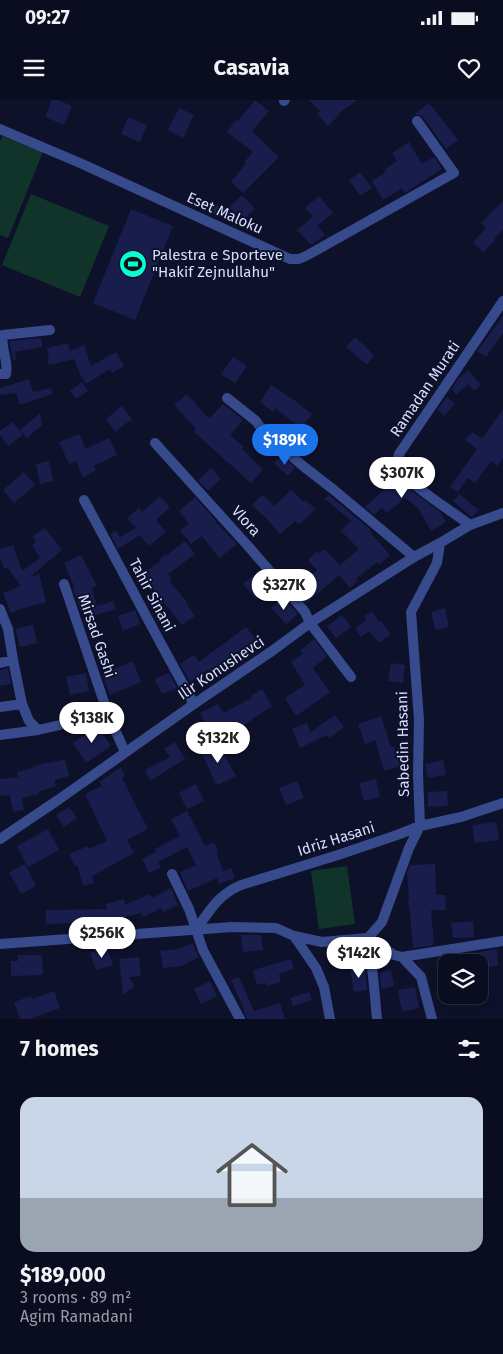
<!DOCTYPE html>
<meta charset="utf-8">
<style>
body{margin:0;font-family:"Fira Sans",sans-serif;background:#181b2d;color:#f1f3f6;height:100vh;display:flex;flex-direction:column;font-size:19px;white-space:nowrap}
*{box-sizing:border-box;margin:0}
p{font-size:16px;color:#999ca5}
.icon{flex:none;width:28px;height:28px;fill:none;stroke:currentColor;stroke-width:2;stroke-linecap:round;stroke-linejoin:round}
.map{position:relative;height:919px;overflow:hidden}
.details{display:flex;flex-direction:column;background:#0a0d20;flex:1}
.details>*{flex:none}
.fabs{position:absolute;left:438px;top:854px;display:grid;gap:10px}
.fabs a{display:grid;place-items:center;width:50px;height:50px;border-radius:10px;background:#0a0d20;box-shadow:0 2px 8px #0003,0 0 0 1px #2a2d3e;font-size:25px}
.price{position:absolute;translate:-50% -42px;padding:0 11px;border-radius:18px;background:#fff;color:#222;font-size:16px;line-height:32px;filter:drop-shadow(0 1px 2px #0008)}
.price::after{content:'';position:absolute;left:50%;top:30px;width:15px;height:11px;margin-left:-8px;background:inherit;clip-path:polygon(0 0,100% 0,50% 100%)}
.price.active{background:#1a73e8;color:#fff}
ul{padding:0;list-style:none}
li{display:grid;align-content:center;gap:10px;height:265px;padding:0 20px}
li span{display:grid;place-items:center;height:155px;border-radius:15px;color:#555}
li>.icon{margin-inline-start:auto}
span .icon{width:90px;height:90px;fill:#fffc;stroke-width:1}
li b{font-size:21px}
h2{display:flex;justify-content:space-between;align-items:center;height:60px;padding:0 20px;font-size:21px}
.status{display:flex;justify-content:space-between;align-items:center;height:35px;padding:0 25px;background:#0a0d20;direction:ltr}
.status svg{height:14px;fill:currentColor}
header{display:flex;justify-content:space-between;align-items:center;height:65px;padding:0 20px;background:#0a0d20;font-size:22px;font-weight:700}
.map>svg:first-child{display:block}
.green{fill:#11342a}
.building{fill:#191d4c}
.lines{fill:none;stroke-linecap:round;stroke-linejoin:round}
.minor{stroke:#364a8c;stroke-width:10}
.tertiary{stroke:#364a8c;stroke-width:10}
.labels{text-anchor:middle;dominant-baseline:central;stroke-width:4;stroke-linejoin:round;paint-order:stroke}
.street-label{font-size:15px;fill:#d7deff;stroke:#0e112a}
.poi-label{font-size:15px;fill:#d7deff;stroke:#0e112a;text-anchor:start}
</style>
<div class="status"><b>09:27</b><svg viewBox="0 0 49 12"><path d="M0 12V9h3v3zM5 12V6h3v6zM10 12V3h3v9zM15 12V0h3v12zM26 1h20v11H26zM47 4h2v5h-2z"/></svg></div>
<header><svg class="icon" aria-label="menu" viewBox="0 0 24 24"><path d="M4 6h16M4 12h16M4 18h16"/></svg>Casavia<svg class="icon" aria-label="heart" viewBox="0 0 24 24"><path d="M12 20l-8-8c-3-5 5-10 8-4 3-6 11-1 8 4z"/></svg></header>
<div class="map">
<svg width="503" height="919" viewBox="0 0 503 919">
<rect width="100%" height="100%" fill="#0e112a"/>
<path class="green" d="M2 36 43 52 8 138 0 135V42Z
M31 94 109 126 80 197 2 165Z
M347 766 355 824 319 829 311 771Z"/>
<path class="building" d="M52 0H58L72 6 64 25 45 17Z
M255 0 269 11 252 31 279 57 243 93 231 82 246 64 244 62 253 52 227 32 236 20 238 21Z
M309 0H357L338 14 339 15 328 26 317 14 320 11Z
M429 3 458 40 446 49 423 17 415 14Z
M179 8 194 15 183 38 168 30Z
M128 17 147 25 140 42 121 34Z
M409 42 422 64 434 57 442 69 405 93 402 88 383 100 372 81 386 72 384 70 397 61 392 53Z
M360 72 372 88 360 96 349 80Z
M242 95 255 109 242 121 229 107Z
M319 96 333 113 317 126 325 135 311 145 297 130 313 117 305 108Z
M210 101 224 109 220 117 206 109Z
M503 101V130L494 139 495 140 483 153 473 142 486 128 481 123Z
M131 109 173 126 135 220 93 203Z
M503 216V233L486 257 477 251Z
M355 237 374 255 367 265 346 247Z
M41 238 42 247 15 252 16 260H13L9 241Z
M68 243 70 251 84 245 91 266 116 252 124 266 112 273 110 269 86 284 81 276 74 259 49 265 47 259 49 258 47 248Z
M233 257 247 266 235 283 221 274Z
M468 270 481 285 474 291 468 284 456 295 452 289 458 279Z
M29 279 33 292 51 288 53 294 20 305 16 293 0 295V288Z
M82 282 88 291 76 299 70 291Z
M271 285 294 300 312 314 301 328 275 308 273 312 260 302Z
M187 294 207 317 208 316 210 318 223 304 243 320 230 335 244 347 242 349 263 370 251 383 194 332 196 329 174 305Z
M447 297 455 304 444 316 437 310Z
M122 306 132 319 115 332 106 319Z
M503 309V358L497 366 491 361 475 383 468 378 458 392 450 387 477 349 465 340 472 332 482 339Z
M40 313 42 325 27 338 20 330Z
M13 322 23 335 8 346 0 335V331Z
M79 334 86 349 109 338 117 355 94 366 96 370 83 378 76 361 69 364 59 342Z
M281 355 295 368 288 376 274 363Z
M377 360 402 385 403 384 440 412 446 422 431 431 418 408 405 398 387 413 382 408 374 415 365 407 386 388 382 384 386 380 371 365Z
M49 361 53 381 40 384 36 364Z
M211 368 221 379 208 391 198 380Z
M24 372 35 385 14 403 3 390Z
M291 390 304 402 306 400 315 409 299 425 295 421 280 434 267 419 252 405 261 396H264L274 406Z
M459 394 479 410 472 417 453 401Z
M329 395 371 430 369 431 390 455 379 465 377 462 356 479 358 481 350 488 339 475 307 503 294 489 317 470 308 460 317 451 319 453 324 449 340 465 359 449 341 431 351 421 325 399Z
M160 396 170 407 156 420 166 432 149 446 140 435 118 449 110 434 116 431 120 437 136 428 127 418 139 408 142 412Z
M195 397 216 421H215L237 444 219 458 202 436 191 444 180 430 189 424 179 411Z
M45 428 62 450 32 475 33 477 39 474 46 502 24 508 11 513 3 493 21 486 8 468 4 469 0 457V449L13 445 22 471 40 458 32 445 36 442 33 436Z
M185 441 195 454 168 474 172 480 170 482 187 502 186 503 195 516 182 525 161 499 143 473 161 461 160 459 166 454 167 455Z
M81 455 97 486 92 488 97 506 113 501 116 509 90 517 88 510 81 512 73 489 75 488 64 463Z
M254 475 267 490 256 499 243 484Z
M283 498 298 514 286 524 271 508Z
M445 508 449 527 435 530 431 512Z
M135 510 140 524 123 531 118 516Z
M372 511 379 522 381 521 391 534 379 543 369 531 361 537 355 528 367 520 364 516Z
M342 515 351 527 336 538 327 526Z
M33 525 37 543 20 547 15 529Z
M246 527 260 545 237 563 235 561 213 576 208 569 190 582 180 564 194 555 199 562Z
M314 539 327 556 313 568 330 592 296 616 285 598 305 585 291 562 303 554 300 551Z
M133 561 141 582 110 595 102 574Z
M391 563 405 565 403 583 388 581Z
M8 568 11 584 0 586V570Z
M86 573 89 591 70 595 66 577Z
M169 573 177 588 162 594 154 579Z
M262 589 272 606 252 619 253 620 238 628 235 623 212 636 200 613 218 604 223 613 252 598 251 596Z
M335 615 344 627 329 638 327 635 300 648 292 629 307 623 311 632Z
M381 616 391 647 394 646 400 666 384 671 375 640 365 644 358 624Z
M98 626 111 646 86 663 73 643Z
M175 642 185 659 150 681 145 670 170 657 164 649Z
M217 642 236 676 218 685 217 683 216 684 200 650Z
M65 659 69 676 54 680 56 686 38 692 39 694 22 698 24 710 13 712 10 695 0 696V679L18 677 17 672 33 668V667L48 662 49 663Z
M443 660 446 675 428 678 425 664Z
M121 667 125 676 122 678 148 729 127 740 134 753 92 776 94 783 83 786 77 765 75 766 69 754 88 746 89 749 107 741 85 694 102 686 99 682Z
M376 679 380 697 364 701 359 683Z
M297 681 304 698 286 705 279 688Z
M196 684 204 701 187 709 179 693Z
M447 691 448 706 428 707V692Z
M69 707 77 718 64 727 56 715Z
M187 711 205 746 214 742 218 751 216 752 223 771 231 768 235 778 219 784 217 778 188 791 180 772 196 765 187 747 158 762 161 768 149 773 142 759 156 752 155 749 180 736 171 719Z
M496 722 499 740 475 743 472 725Z
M48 729 59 750 28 767 17 746Z
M25 764 36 786 21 794 9 772Z
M435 764 436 795H445L446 810H431L434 845 413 848 410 813 408 802 409 797 407 773 410 765Z
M171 788 178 805 163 812 161 808 143 817 141 813 103 822 46 824V810L107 809 106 804 124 799 125 805 150 794 152 798Z
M473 821 474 837 453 838 451 823Z
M241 835H261L263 850 243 852Z
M192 843 199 857 181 866 163 868 160 851 178 849Z
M107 848 113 865 96 870 90 853Z
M497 849 498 866 481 867 479 852Z
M18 855H42L43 875 11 876V861H18Z
M139 857 141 876 129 877 135 886 123 895 119 859Z
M291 859 294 869 279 874 281 882 267 886 266 883 257 885 253 870Z
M365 867 367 890 354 892 350 869Z
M391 870 394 886 381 889 380 873Z
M239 877 254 911 280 903 285 919H247L243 910 244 909 231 880Z
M210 881 217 896 201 904 194 889Z
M415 887 419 908 402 912 398 890Z
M54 891 60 908 29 919H20L14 902 31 896 32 899Z
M309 892 312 900 293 906 290 898Z"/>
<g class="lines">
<path class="minor" d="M284 1 285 0
M0 29 80 63 290 159H299L306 156 454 73 417 21
M0 274H6C9 260 0 249 3 235L50 230
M227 298 256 321 263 331 303 366 334 390 414 457
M155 343 248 446 305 512 310 523 351 577
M84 400C121 468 156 536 194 604
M470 425C445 406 416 390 396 366L399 354 503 201
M64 484 108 614 125 652
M0 509 8 529 13 560 22 604 29 621 38 630
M0 563 13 560
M0 607 22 604
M0 635 38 630 108 614
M172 774 189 809 203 850 240 919
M196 830C210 810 218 795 241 785L338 755 397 735 420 726 461 717 503 703
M294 836 322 842 368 838 382 822 409 748 420 726 418 674 419 620 411 512 437 463 440 443
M368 838 394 855 402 857 421 877 432 919
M368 838 373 876 377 919
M0 844 232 827 276 828 294 836 316 868 324 887 330 919
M402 857 503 841"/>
<path class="tertiary" d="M0 739 58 700 194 604 272 551 310 523 414 457 440 443 470 425 503 413"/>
</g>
<defs>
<g id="stadium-disc" transform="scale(1.4375)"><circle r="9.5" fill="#03ffd4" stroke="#0e112a"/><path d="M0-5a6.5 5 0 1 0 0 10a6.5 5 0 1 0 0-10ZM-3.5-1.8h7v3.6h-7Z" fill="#111"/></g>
</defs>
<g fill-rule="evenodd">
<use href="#stadium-disc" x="133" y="164"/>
</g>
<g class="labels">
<g class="street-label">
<text transform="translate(225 113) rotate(24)">Eset Maloku</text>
<text transform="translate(425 289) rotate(-56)">Ramadan Murati</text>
<text transform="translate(246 421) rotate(48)">Vlora</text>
<text transform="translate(152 495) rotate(62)">Tahir Sinani</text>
<text transform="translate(97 536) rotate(71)">Mirsad Gashi</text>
<text transform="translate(221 568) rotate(-34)">Ilir Konushevci</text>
<text transform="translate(403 644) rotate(-91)">Sabedin Hasani</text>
<text transform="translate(336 739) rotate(-18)">Idriz Hasani</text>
</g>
<g class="poi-label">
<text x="152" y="155">Palestra e Sporteve<tspan x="152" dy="17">"Hakif Zejnullahu"</tspan></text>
</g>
</g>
</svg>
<div class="fabs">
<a><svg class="icon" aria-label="layers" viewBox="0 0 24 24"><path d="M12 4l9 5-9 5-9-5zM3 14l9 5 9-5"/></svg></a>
</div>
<b class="price active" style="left:285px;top:366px">$189K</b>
<b class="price" style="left:402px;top:399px">$307K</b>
<b class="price" style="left:284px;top:511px">$327K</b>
<b class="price" style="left:92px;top:644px">$138K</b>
<b class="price" style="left:218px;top:664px">$132K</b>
<b class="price" style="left:102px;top:859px">$256K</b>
<b class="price" style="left:359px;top:879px">$142K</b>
</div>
<section class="details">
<h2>7 homes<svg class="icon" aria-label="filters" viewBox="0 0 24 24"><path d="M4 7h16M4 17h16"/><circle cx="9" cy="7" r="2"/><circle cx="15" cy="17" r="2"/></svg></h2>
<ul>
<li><span style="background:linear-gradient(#c9d6e8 65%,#9aa5b1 0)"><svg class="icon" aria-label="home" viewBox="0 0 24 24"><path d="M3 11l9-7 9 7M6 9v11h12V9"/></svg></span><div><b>$189,000</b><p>3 rooms · 89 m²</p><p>Agim Ramadani</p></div></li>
</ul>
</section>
